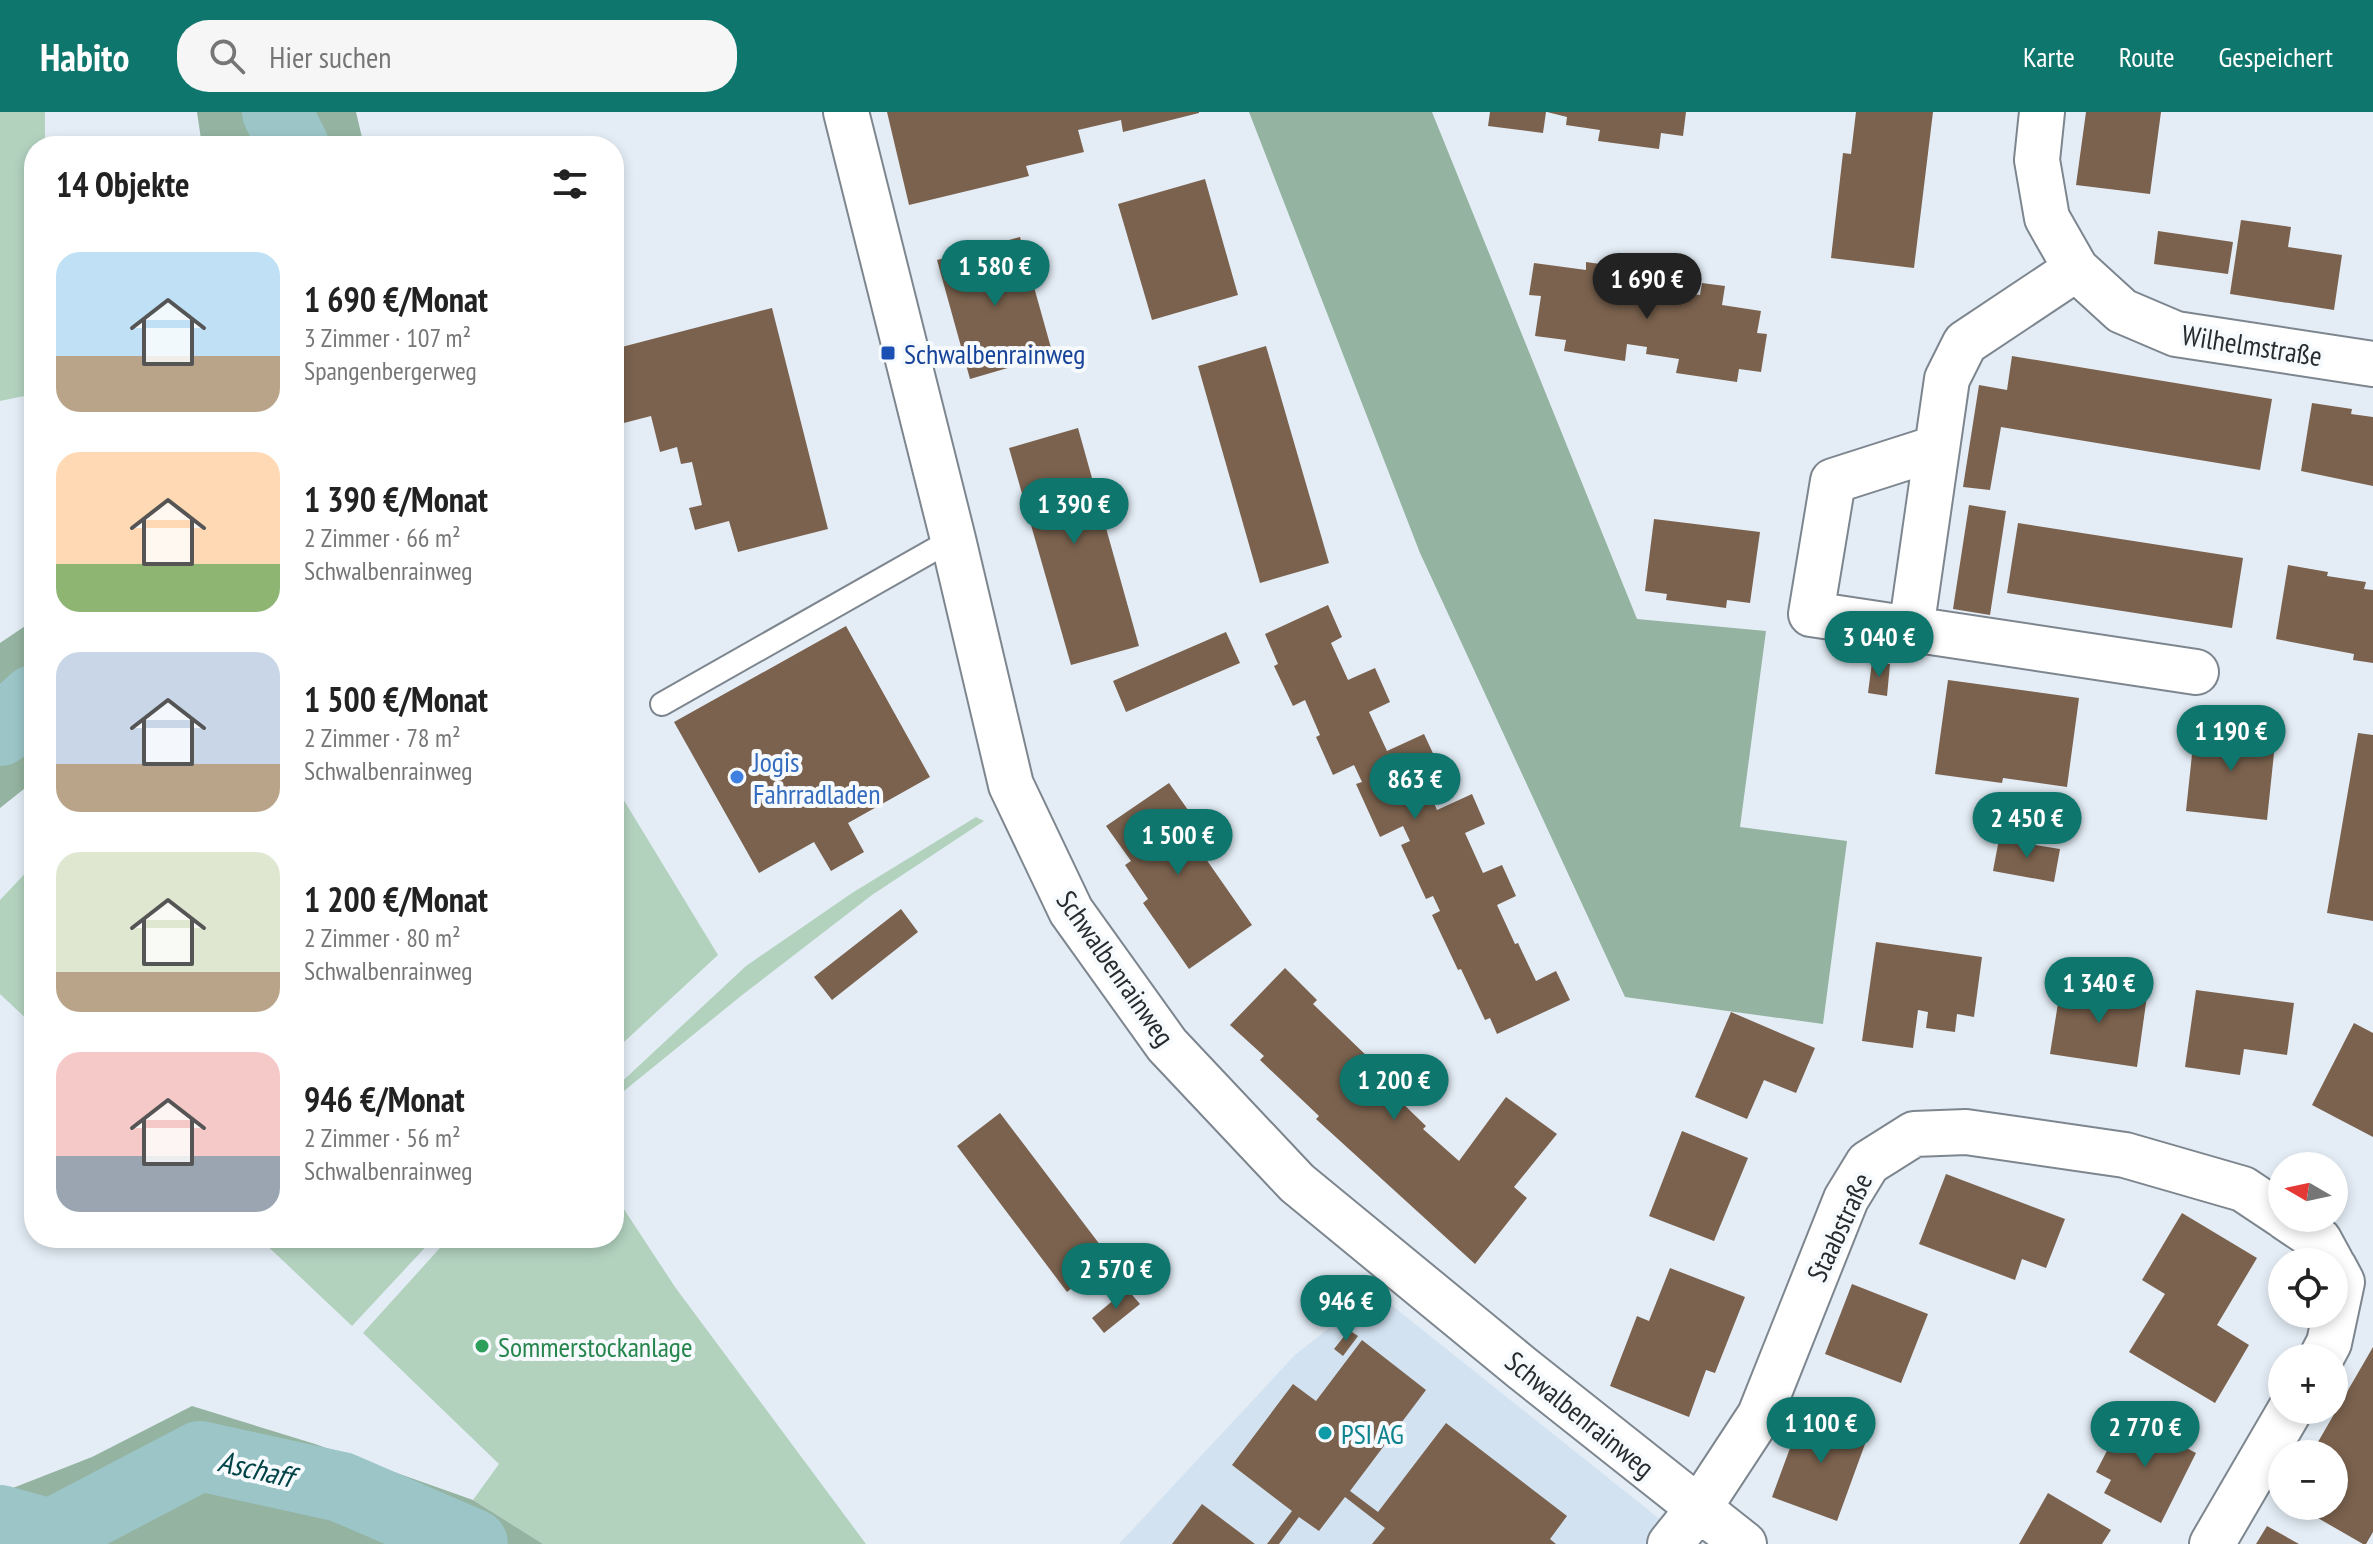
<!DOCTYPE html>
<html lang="de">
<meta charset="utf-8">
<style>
body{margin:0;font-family:"PT Sans Narrow",sans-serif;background:#f6f6f6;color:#222;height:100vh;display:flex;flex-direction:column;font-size:30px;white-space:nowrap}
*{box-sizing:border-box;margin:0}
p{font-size:26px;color:#767676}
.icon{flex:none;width:44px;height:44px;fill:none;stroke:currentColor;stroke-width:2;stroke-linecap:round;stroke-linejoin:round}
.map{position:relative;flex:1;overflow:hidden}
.sheet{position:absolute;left:24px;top:24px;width:600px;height:1112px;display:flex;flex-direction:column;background:#fff;border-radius:32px;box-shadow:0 4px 12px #0003}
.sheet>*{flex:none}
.needle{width:52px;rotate:279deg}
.tools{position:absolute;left:2268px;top:1040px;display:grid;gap:16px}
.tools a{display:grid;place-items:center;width:80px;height:80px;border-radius:50%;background:#fff;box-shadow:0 4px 12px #0003;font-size:40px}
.price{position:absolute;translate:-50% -68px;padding:0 18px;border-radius:28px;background:#0f766e;color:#fff;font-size:26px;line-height:52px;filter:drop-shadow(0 2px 4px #0008)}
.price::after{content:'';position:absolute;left:50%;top:48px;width:24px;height:18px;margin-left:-12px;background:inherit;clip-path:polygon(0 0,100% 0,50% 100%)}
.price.selected{background:#222;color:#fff}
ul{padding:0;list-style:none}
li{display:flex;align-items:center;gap:24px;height:200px;padding:0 32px}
li span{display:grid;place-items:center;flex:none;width:224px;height:160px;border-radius:24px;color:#555}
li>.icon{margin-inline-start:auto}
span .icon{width:96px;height:96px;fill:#fffc;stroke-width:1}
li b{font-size:34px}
h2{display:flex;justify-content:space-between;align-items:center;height:96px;padding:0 32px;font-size:34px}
header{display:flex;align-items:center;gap:48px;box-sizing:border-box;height:112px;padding:0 40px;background:#0f766e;color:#fff}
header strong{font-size:38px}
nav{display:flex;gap:44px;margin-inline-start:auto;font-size:28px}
.search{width:560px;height:72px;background:#f6f6f6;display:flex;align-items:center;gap:20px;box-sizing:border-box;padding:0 28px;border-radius:32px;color:#767676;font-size:30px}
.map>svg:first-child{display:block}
.built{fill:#d2e2f0}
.green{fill:#b2d2be}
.forest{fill:#94b3a0}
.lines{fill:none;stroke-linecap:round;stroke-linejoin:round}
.river{stroke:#9bc5c7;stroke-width:70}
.building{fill:#7b624e}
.lane-casing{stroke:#7d868e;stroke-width:26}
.street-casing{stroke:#7d868e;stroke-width:48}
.lane{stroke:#fff;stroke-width:22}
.street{stroke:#fff;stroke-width:44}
.transit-dot{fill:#1a4fb4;stroke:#f6fafd;stroke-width:3}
.shop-dot{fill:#3f7fe0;stroke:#f6fafd;stroke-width:3}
.leisure-dot{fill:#2e9e5b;stroke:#f6fafd;stroke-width:3}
.culture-dot{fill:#0f9aa8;stroke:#f6fafd;stroke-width:3}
.labels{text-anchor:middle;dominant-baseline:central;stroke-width:8;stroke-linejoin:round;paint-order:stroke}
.street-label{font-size:28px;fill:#272b2e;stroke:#f6fafd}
.transit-label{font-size:28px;fill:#164399;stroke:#f6fafd;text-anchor:start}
.shop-label{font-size:28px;fill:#366cbe;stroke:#f6fafd;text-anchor:start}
.leisure-label{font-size:28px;fill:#27864d;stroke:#f6fafd;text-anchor:start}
.culture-label{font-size:28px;fill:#0d838f;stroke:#f6fafd;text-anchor:start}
.water-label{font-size:30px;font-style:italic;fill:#004347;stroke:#f6fafd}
</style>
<header>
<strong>Habito</strong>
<div class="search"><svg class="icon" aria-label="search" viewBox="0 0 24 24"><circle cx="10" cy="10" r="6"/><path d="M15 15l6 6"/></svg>Hier suchen</div>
<nav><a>Karte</a><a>Route</a><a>Gespeichert</a></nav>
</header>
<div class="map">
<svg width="2373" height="1432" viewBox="0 0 2373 1432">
<rect width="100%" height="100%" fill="#e4edf6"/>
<path class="built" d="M1375 1180 1691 1432H1119L1295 1243Z"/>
<path class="green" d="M0 0H45V34H34V282L0 289Z
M614 672 718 843 624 930 614 920Z
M976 705 984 709 872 783 741 884 614 987V977L746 854 852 781Z
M34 752V914L0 882V788Z
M614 1082 675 1175 866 1432H543L473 1388 499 1352 363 1221 449 1126H614Z
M259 1126H434L352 1214Z"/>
<path class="forest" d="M197 0H356L364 34H202Z
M1249 0H1432L1637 507 1766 519 1740 715 1847 729 1823 912 1625 885 1420 441Z
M34 508V669L0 696V531Z
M192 1294 315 1332 473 1388 543 1432H0V1381L92 1345Z"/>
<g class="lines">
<path class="river" d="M277 0 294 34
M0 619 34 588
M0 1408 51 1422 200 1344 341 1375 473 1432"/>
</g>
<path class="building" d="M887 0H1199V1L1123 20 1121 8 1078 18 1084 40 1026 54 1029 64 909 93Z
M1490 0H1546L1543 21 1488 14Z
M1547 0H1686L1683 24 1661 21 1659 37 1598 29 1600 18 1566 13 1567 5Z
M1856 0H1933L1914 156 1831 146 1843 41 1851 42Z
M2086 0H2161L2150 82 2076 73Z
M1205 67 1238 183 1152 208 1118 92Z
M2241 108 2291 115 2288 135 2342 143 2334 198 2230 182Z
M2158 119 2233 130 2228 162 2154 152Z
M1020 125 1053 243 970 267 937 148Z
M1586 150 1607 153 1605 169 1646 175 1648 164 1671 167 1670 178 1700 183 1702 171 1725 174 1722 193 1761 199 1757 221 1767 222 1761 260 1739 257 1737 270 1676 261 1679 247 1646 242 1647 235 1627 232 1625 249 1564 239 1566 228 1535 224 1541 184 1529 183 1534 151 1586 158Z
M772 196 828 417 738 440 729 409 695 418 689 396 702 393 692 350 681 352 677 335 660 340 651 304 616 313 614 304V237Z
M1266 234 1329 451 1260 471 1198 254Z
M2012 244 2272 287 2260 358 2001 315 1990 378 1963 375 1979 273 2007 278Z
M2312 291 2352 297 2351 302 2373 305V374L2301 359Z
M1078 316 1139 534 1071 553 1009 336Z
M1969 393 2006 399 1990 503 1953 497Z
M1654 407 1760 420 1750 491 1727 488 1726 496 1666 488 1667 482 1645 479Z
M2018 411 2243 446 2232 516 2007 481Z
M2288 453 2328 460 2327 464 2366 470 2364 477 2373 478V551L2353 548 2354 542 2276 527Z
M1328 493 1342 525 1331 531 1348 568 1375 556 1390 590 1369 600 1387 639 1424 622 1438 652 1420 660 1437 698 1472 682 1485 712 1465 721 1483 761 1502 753 1516 784 1497 793 1515 832 1518 831 1536 869 1556 859 1570 888 1497 922 1490 906 1485 908 1461 857 1458 858 1432 803 1440 799 1433 784 1426 787 1401 733 1410 729 1403 714 1380 725 1356 672 1362 670 1354 653 1333 663 1316 625 1320 623 1305 588 1293 594 1274 554 1278 552 1265 522Z
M846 514 930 665 848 711 864 740 831 759 814 730 759 761 674 610Z
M1226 520 1240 551 1126 600 1113 569Z
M1872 550 1890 552 1887 584 1868 581Z
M1948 568 2079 586 2067 675 2003 666 2002 671 1935 662Z
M2195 614 2276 622 2267 708 2186 699Z
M2358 621 2373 623V809L2327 801Z
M1169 671 1193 705 1188 709 1212 743 1206 747 1252 813 1189 857 1143 791 1148 787 1125 753 1131 749 1106 714Z
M1999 727 2060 737 2054 770 1993 759Z
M901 797 918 820 832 888 814 865Z
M1876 830 1982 845 1974 905 1957 902 1955 920 1926 916 1928 900 1918 898 1913 936 1862 929Z
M1285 856 1317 888 1313 892 1372 949 1366 956 1426 1014 1423 1017 1459 1049 1506 985 1557 1022 1514 1075 1527 1086 1475 1152 1316 1007 1319 1004 1260 948 1264 944 1230 913Z
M2061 872 2147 884 2137 955 2050 942Z
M2196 878 2294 891 2287 943 2244 937 2240 963 2185 955Z
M1731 900 1815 936 1796 981 1764 968 1747 1007 1695 985Z
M2354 911 2373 921V1025L2312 993Z
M1000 1001 1110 1146 1067 1180 957 1034Z
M1682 1019 1748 1046 1714 1129 1649 1104Z
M1946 1062 2065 1107 2046 1156 2022 1147 2015 1168 1919 1132Z
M2182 1101 2257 1146 2217 1213 2249 1233 2215 1291 2129 1240 2165 1182 2142 1168Z
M1670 1156 1745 1185 1715 1261 1706 1258 1689 1305 1610 1274 1637 1204 1649 1209Z
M1852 1172 1928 1202 1901 1271 1825 1242Z
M1127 1177 1140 1192 1104 1221 1092 1206Z
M1349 1218 1358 1224 1343 1244 1334 1237Z
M1362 1228 1426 1278 1350 1379 1378 1400 1446 1311 1567 1404 1550 1427 1556 1432H1372L1385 1416 1345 1385 1319 1419 1299 1405 1279 1432H1267L1292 1399 1232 1353 1293 1272 1316 1289Z
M2373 1235V1420L2366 1432H2363L2297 1394H2334V1342H2311Z
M1804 1298 1869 1321 1837 1409 1772 1385Z
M2125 1304 2196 1341 2161 1411 2104 1381 2111 1368 2096 1360Z
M2048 1381 2111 1418 2102 1432H2019Z
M1202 1392 1255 1432H1172Z
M2267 1414 2299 1432H2256Z"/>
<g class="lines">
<g class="lane-casing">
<path id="lane" d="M662 592 953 427"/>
</g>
<g class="street-casing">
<path id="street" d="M846 0 953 427 1011 673 1071 799 1167 933 1297 1071 1522 1256 1744 1432
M2042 0 2037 48 2047 106 2076 157 2122 199 2176 222 2373 252
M1936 336 1833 369 1811 502 2196 560
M1911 518 1947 267 1965 231 2076 157
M2286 1106 2319 1128 2331 1150
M2321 1246 2329 1231 2342 1170 2334 1155
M1670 1432 1699 1396 1760 1303 1846 1087 1868 1051 1914 1022 1966 1020 2125 1043 2243 1077 2282 1103
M2212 1432 2290 1298"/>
</g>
<use href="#lane" class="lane"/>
<use href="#street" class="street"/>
</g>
<rect class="transit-dot" x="880" y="233" width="16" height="16" rx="4"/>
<circle class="shop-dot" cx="737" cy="665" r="8"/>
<circle class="leisure-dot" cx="482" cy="1234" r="8"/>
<circle class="culture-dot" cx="1325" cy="1321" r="8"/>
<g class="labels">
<g class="street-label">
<text transform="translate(2252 233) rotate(9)">Wilhelmstraße</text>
<text transform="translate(1116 856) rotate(55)">Schwalbenrainweg</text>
<text transform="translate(1839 1115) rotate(-65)">Staabstraße</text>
<text transform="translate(1580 1302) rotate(39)">Schwalbenrainweg</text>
</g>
<g class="transit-label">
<text x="904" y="241">Schwalbenrainweg</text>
</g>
<g class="shop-label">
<text x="753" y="649">Jogis<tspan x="753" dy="32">Fahrradladen</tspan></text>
</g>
<g class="leisure-label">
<text x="498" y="1234">Sommerstockanlage</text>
</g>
<g class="culture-label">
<text x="1341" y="1321">PSI AG</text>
</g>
<g class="water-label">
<text transform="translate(256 1356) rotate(13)">Aschaff</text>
</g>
</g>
</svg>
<div class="tools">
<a><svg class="needle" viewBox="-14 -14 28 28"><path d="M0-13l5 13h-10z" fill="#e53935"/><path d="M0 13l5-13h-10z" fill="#767676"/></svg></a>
<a><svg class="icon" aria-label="locate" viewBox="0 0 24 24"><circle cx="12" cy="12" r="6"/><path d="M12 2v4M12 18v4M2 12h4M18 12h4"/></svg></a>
<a>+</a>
<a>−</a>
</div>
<b class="price" style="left:995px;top:196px">1 580 €</b>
<b class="price selected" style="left:1647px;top:209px">1 690 €</b>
<b class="price" style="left:1074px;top:434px">1 390 €</b>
<b class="price" style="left:1879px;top:567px">3 040 €</b>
<b class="price" style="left:2231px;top:661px">1 190 €</b>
<b class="price" style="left:1415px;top:709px">863 €</b>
<b class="price" style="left:2027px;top:748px">2 450 €</b>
<b class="price" style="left:1178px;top:765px">1 500 €</b>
<b class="price" style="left:2099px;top:913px">1 340 €</b>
<b class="price" style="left:1394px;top:1010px">1 200 €</b>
<b class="price" style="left:1116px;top:1199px">2 570 €</b>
<b class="price" style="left:1346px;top:1231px">946 €</b>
<b class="price" style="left:1821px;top:1353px">1 100 €</b>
<b class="price" style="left:2145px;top:1357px">2 770 €</b>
<section class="sheet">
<h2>14 Objekte<svg class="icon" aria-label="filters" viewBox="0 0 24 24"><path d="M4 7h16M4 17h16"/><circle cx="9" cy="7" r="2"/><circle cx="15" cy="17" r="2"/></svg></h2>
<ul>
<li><span style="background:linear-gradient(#bfe0f5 65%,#b9a48a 0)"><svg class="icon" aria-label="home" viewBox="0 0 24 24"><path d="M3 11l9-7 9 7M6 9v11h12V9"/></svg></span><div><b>1 690 €/Monat</b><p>3 Zimmer · 107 m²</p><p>Spangenbergerweg</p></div></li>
<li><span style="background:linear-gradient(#ffd9b3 70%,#8fb573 0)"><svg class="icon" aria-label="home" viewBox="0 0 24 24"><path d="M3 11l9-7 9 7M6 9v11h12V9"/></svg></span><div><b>1 390 €/Monat</b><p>2 Zimmer · 66 m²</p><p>Schwalbenrainweg</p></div></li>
<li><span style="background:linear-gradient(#c9d6e8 70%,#b9a48a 0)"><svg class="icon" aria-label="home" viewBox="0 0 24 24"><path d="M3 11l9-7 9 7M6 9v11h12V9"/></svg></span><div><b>1 500 €/Monat</b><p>2 Zimmer · 78 m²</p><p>Schwalbenrainweg</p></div></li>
<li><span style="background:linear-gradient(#dfe7d0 75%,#b9a48a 0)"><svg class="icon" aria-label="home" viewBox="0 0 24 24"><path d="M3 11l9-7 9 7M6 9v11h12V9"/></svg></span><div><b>1 200 €/Monat</b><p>2 Zimmer · 80 m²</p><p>Schwalbenrainweg</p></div></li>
<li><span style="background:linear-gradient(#f6c9c9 65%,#9aa5b1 0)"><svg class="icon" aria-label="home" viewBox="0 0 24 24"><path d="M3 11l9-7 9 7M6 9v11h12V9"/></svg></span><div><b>946 €/Monat</b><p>2 Zimmer · 56 m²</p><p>Schwalbenrainweg</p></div></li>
</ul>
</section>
</div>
